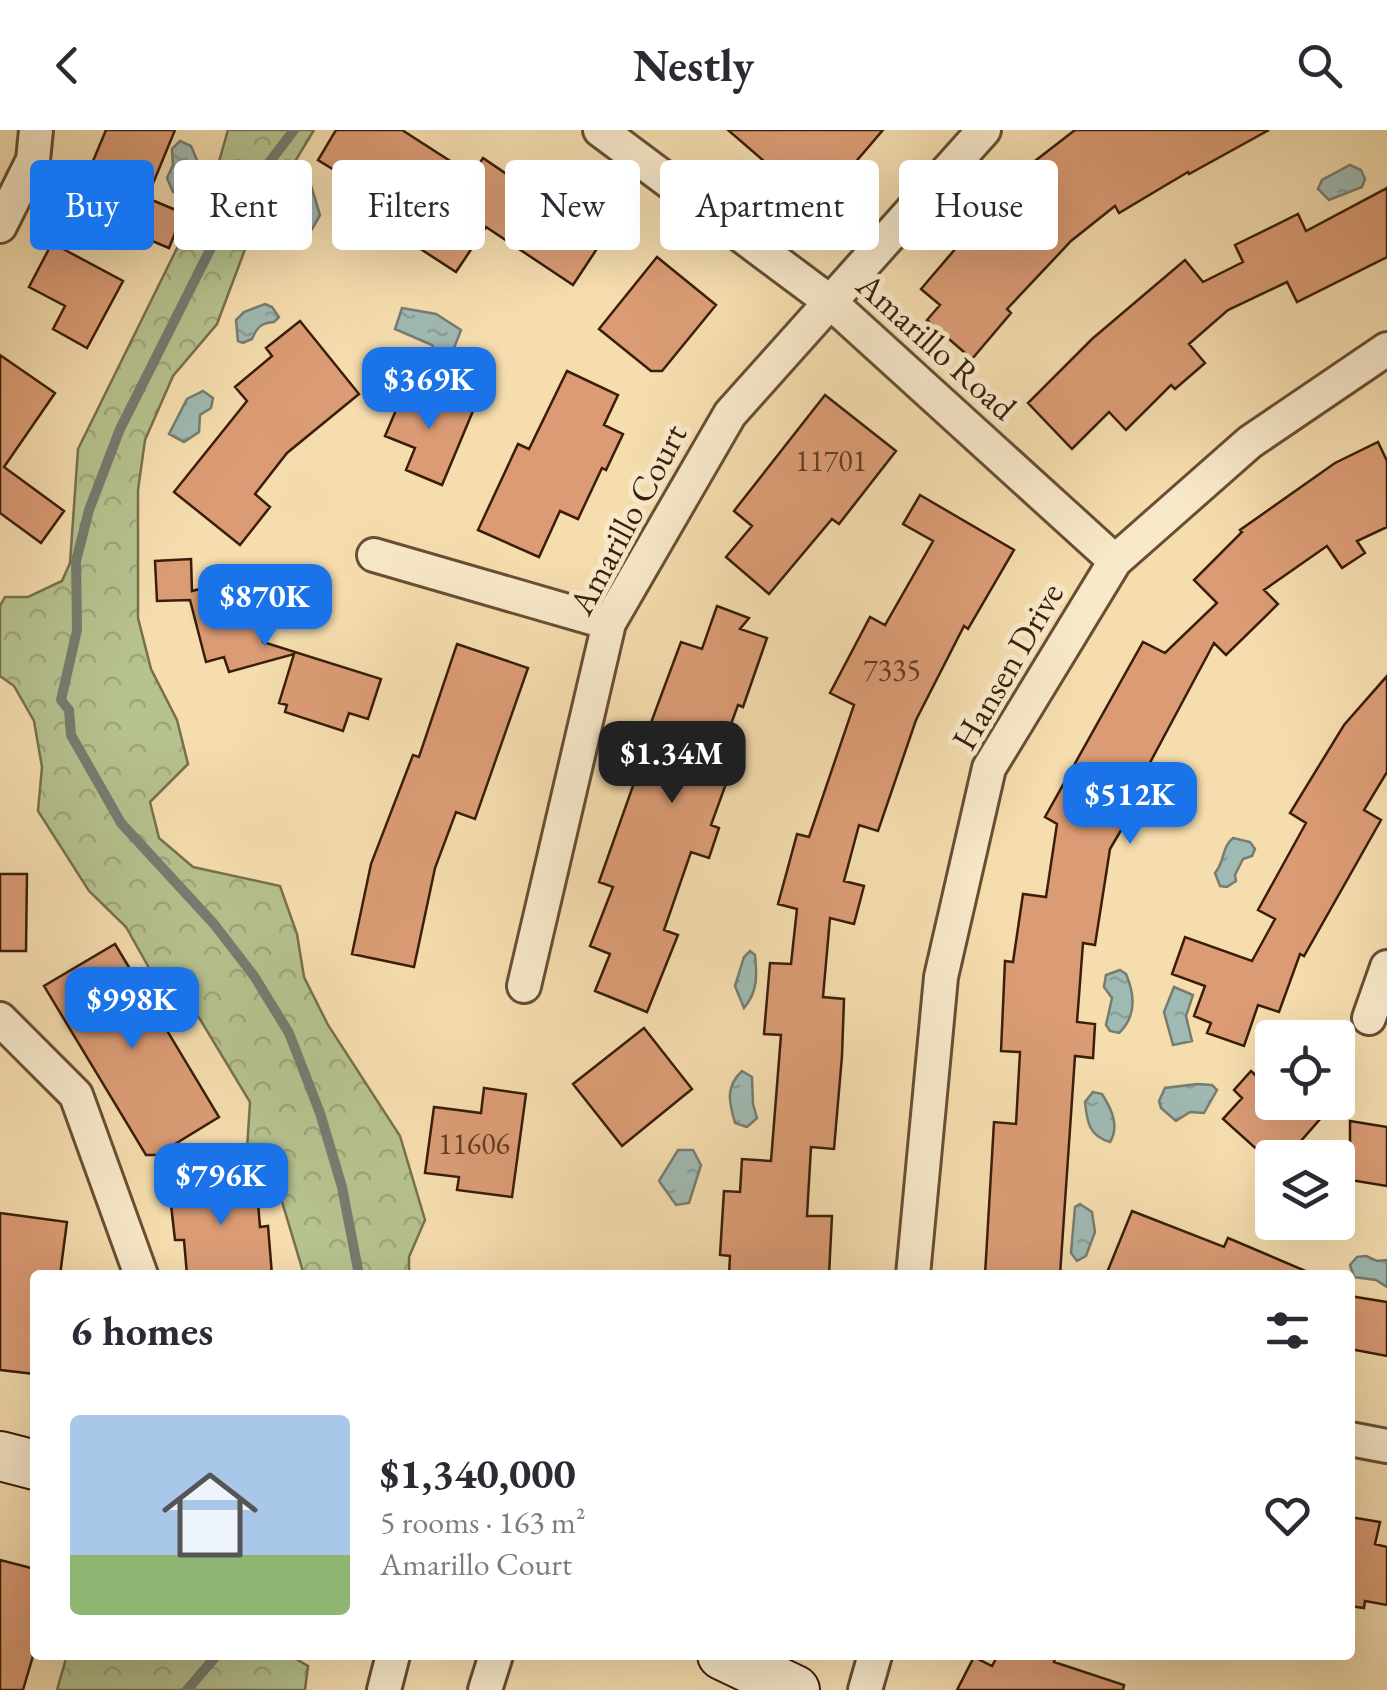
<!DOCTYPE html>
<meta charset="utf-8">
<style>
body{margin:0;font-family:"EB Garamond",serif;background:#f7f7f7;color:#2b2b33;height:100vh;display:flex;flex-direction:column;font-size:38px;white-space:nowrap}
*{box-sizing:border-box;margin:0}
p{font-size:32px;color:#7c7c81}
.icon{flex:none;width:55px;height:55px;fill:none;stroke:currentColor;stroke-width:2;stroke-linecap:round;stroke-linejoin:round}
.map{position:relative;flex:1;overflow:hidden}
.panel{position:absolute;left:30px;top:1140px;width:1325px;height:390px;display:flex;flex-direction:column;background:#fff;border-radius:10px;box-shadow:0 10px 40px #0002}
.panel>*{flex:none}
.banner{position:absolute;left:30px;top:30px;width:1328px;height:90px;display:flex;gap:20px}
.fabs{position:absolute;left:1255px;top:890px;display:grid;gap:20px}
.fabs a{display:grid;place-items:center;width:100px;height:100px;border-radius:10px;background:#fff;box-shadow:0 10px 40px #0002;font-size:50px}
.price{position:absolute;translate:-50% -85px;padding:0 22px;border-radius:20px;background:#1a73e8;color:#fff;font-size:32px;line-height:65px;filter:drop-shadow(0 2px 5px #0008)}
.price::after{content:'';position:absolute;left:50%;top:60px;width:30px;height:22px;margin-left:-15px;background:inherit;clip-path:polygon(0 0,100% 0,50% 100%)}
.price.active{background:#222;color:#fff}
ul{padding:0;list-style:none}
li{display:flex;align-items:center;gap:30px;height:250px;padding:0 40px}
li span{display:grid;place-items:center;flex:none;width:280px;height:200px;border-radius:10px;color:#555}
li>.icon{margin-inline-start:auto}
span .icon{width:120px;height:120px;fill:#fffc;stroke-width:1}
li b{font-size:42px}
h2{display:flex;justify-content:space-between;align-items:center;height:120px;padding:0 40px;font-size:42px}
.pill{padding:0 35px;border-radius:10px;background:#fff;box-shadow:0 10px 40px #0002;font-size:35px;line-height:90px}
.pill.active{background:#1a73e8;color:#fff}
header{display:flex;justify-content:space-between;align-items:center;height:130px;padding:0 40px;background:#fff;font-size:45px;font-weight:700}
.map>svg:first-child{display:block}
.forest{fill:url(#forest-crowns);stroke:#78704d;stroke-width:2.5}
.water{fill:url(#water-ripples);stroke:#777c70;stroke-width:2.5}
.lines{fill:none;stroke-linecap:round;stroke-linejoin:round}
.stream{stroke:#777c70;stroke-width:10}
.building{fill:#db9c75;stroke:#3a1e0b;stroke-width:2.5}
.street-casing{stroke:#694e34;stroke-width:38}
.secondary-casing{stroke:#3a1e0b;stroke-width:52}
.street{stroke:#f8e9ca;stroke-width:32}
.secondary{stroke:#f8e9ca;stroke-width:48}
.labels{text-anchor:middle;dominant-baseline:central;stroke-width:10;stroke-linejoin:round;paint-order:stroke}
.number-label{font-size:30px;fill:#623e26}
.street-label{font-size:35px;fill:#3a1e0b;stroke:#f8e9ca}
</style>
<header><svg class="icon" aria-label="back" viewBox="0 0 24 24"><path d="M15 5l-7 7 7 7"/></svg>Nestly<svg class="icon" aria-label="search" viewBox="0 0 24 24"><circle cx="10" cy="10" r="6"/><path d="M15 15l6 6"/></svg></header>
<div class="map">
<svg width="1387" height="1560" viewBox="0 0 1387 1560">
<defs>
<pattern id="forest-crowns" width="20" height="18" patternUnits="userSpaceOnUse" patternTransform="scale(2.5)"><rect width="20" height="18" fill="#b6c28f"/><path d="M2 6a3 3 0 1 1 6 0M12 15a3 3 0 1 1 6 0" fill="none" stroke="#9da67a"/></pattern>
<pattern id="water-ripples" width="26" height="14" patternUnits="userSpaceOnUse" patternTransform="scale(2.5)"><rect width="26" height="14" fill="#9fbab3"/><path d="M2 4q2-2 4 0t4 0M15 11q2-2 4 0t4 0" fill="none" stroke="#8a9f99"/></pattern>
</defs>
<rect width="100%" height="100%" fill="#f5ddae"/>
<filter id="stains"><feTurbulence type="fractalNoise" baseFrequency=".002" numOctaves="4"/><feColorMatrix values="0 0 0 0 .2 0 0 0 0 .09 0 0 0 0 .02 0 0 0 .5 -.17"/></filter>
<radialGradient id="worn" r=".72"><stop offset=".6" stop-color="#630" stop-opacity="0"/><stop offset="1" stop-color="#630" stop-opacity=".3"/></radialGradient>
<path class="forest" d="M228 0H314L250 106 217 194 173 246 145 310 138 360V488L151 539 177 590 188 634 150 672 159 708 193 737 280 756 297 804 304 847 328 895 400 1006 425 1090 409 1127V1145H304L277 1055 247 1019 250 972 189 871 153 845 126 797 89 761 38 681 42 637 34 591 14 556 0 546V476L5 467H28L62 451 70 433 78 319 218 35Z
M67 1525H289L308 1536 305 1560H57Z"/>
<path class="water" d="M180 11 191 16 202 42C195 55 190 65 173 62L167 48 173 35 172 19Z
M1350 35 1361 40 1365 49 1362 57 1329 70 1318 59 1322 50Z
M303 50 310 52 320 85 311 101 294 90 295 63Z
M265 174 272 177 279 187 274 192C261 193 257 197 252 209L243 213 238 211 236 190 244 182Z
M402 178 436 184 461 200 449 231 437 225 432 215 395 199Z
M203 261 213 268 211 278 200 285 199 302 184 312 169 304 187 269Z
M1233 708 1250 712 1255 719 1252 726 1243 729 1235 745 1236 751 1227 757 1220 756 1215 743C1225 732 1221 718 1233 708Z
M750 821 755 825C757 846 758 861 744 878L735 856 744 827Z
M1120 840 1126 844C1135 865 1137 886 1119 903L1110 901 1106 895 1112 868 1104 857 1106 845Z
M1174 857 1193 865 1186 886 1192 911 1173 915 1164 882Z
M742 941 752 947 753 974 757 988 747 997 735 993C729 972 725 957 742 941Z
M1197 954 1212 955 1217 960 1204 983 1190 982 1176 991 1161 978 1159 971 1165 958Z
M1093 962 1102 964C1111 978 1120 996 1110 1012 1089 1006 1087 992 1085 972Z
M678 1020H693L701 1035 689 1073 676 1075 659 1051Z
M1080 1074 1092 1082 1095 1102 1086 1126 1077 1131 1071 1123 1075 1077Z
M1366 1126 1377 1131 1387 1130V1157L1376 1150 1354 1147 1350 1135 1357 1127Z"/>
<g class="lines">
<path class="stream" d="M294 0 225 90 120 299 89 380 76 431 77 500 61 570 69 580 71 605 121 693 214 794 254 846 289 903 320 983 342 1057 359 1145
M187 1560 217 1525"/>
</g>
<path class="building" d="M106 0H175L147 68 183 83 169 118 56 71V60L67 34 88 43Z
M336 0H402L472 45 483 28 530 60 533 56 606 105 573 155 486 97 456 142 419 118 437 91 385 56 378 67 318 30Z
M728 0H883L817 77Z
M1075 0H1269L1189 44 1188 42 1119 83 1115 76 1071 111 1007 179 1011 183 972 229 927 190 940 175 921 159 956 118 952 115 967 100 961 96 987 68Z
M1387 58V127L1297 172 1287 152 1228 180 1189 214 1205 233 1175 259 1171 255 1126 300 1109 282 1072 319 1028 273 1092 209 1185 130 1203 152 1243 132 1235 115 1298 84 1306 101Z
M52 113 123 151 87 218 53 199 65 176 29 157Z
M657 127 716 175 662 241H651L599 199Z
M300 191 359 264 287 323 255 364 270 377 240 415 174 362 247 271 235 257 272 226 266 218Z
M0 225 55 263 4 337 64 381 41 413 0 383Z
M567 241 618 265 604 295 623 304 606 340 602 338 578 389 560 381 539 427 478 400 518 314 529 319Z
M407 254 473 281 442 355 406 340 415 318 385 306Z
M825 265 896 321 839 394 832 389 769 464 726 427 752 396 734 381Z
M1378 312 1387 331V397L1357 411 1365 423 1342 438 1327 416 1264 460 1278 474 1226 525 1214 513 1145 642 1153 646 1110 719 1095 815 1083 813 1077 892 1095 894 1093 928 1075 926 1060 1145H985L994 992 1016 994 1020 922 1001 921 1005 831 1013 832 1023 764 1046 767 1057 694 1045 687 1143 512 1165 523 1217 473 1194 450 1242 402 1240 400 1335 333Z
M920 365 1014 420 968 499 964 496 916 590 878 701 859 695 844 751 864 756 854 794 830 788 823 867 844 869 842 926 834 1019 811 1017 807 1086H832L829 1145H729L730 1126 720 1125 724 1061 740 1062 742 1029 771 1031 781 905 764 904 770 833 791 834 797 779 778 774 797 704 809 707 854 575 830 563 870 487 885 495 933 411 903 394Z
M191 429 192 461 246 446 263 512 381 549 368 589 349 583 343 601 285 582 287 575 279 573 294 524 229 542 224 527 206 532 190 470 157 471 155 431Z
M717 476 749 488 740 499 767 508 743 577 738 575 712 646 727 651 711 695 719 698 709 728 691 722 664 800 678 805 647 882 595 861 610 824 590 816 613 757 599 752 634 653 629 652 681 512 702 519Z
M457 514 528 538 475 689 456 682 435 738 414 837 352 824 371 734 413 625 419 627Z
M1387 546V642L1364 680 1381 690 1304 826 1300 824 1279 882 1258 875 1244 916 1207 903 1211 893 1194 886 1205 856 1172 844 1185 807 1252 831 1275 789 1258 780 1306 693 1290 683 1344 595Z
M0 744H27L26 821H0Z
M115 814 219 987 157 1025H146L44 856Z
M644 898 692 959 622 1016 573 954Z
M1251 941 1272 961V972H1335L1286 1028H1272V1033L1223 989 1242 968 1234 960Z
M484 958 526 964 512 1067 457 1060 459 1047 425 1043 434 977 481 983Z
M1350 991 1387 997V1056L1350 1050Z
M256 1048 260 1097 268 1096 272 1145H187L184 1110H175L169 1057Z
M1132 1081 1224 1117 1228 1108 1315 1145H1106Z
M0 1083 67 1092 60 1145H35V1244L0 1240Z
M1350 1166 1387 1172V1226L1350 1219Z
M1350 1387 1380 1392 1375 1414 1387 1417V1475L1365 1471 1364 1478 1350 1476Z
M0 1430 35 1439V1519L23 1560H0Z
M998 1525H1057L1054 1532 1124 1555 1123 1560H957L974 1527 992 1536Z"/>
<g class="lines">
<g class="street-casing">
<path id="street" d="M600 0 829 171 1115 431
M0 96 33 30 36 0
M374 425 609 493
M524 856 609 493 730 284 984 0
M1369 888 1387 837
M0 889 76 965 141 1145
M913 1145 941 847 989 638 1115 431 1250 312 1387 219
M1350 1309 1387 1316
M384 1560 393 1525
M485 1560 496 1525
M865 1560 875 1525"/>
</g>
<g class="secondary-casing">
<path id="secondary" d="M0 1326 35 1335
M722 1525 795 1560"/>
</g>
<use href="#street" class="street"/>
<use href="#secondary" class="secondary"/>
</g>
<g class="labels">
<g class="number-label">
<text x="831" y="330">11701</text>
<text x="892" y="539">7335</text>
<text x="474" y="1013">11606</text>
</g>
<g class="street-label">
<text transform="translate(937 216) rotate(42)">Amarillo Road</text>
<text transform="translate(627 389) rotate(-62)">Amarillo Court</text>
<text transform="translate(1007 536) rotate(-60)">Hansen Drive</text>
</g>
</g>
<rect width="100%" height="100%" filter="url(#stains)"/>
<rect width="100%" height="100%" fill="url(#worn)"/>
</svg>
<div class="fabs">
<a><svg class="icon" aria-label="locate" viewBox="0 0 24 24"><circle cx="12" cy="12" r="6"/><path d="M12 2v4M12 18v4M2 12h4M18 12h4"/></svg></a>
<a><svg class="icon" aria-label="layers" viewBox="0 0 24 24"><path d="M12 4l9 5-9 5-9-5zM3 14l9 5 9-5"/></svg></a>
</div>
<b class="price" style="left:429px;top:302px">$369K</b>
<b class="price" style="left:265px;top:519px">$870K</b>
<b class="price active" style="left:672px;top:676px">$1.34M</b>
<b class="price" style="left:1130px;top:717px">$512K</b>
<b class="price" style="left:132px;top:922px">$998K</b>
<b class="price" style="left:221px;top:1098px">$796K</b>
<div class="banner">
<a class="pill active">Buy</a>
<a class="pill">Rent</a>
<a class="pill">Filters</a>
<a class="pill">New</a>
<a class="pill">Apartment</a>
<a class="pill">House</a>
</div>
<section class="panel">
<h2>6 homes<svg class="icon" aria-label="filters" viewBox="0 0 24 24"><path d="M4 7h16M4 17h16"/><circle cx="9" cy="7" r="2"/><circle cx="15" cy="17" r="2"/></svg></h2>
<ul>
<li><span style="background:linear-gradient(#a9c7e8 70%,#8fb573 0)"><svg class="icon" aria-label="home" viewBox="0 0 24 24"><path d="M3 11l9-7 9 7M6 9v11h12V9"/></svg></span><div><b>$1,340,000</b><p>5 rooms · 163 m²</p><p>Amarillo Court</p></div><svg class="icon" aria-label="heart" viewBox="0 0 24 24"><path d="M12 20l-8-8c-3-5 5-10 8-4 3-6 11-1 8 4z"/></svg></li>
</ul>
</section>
</div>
